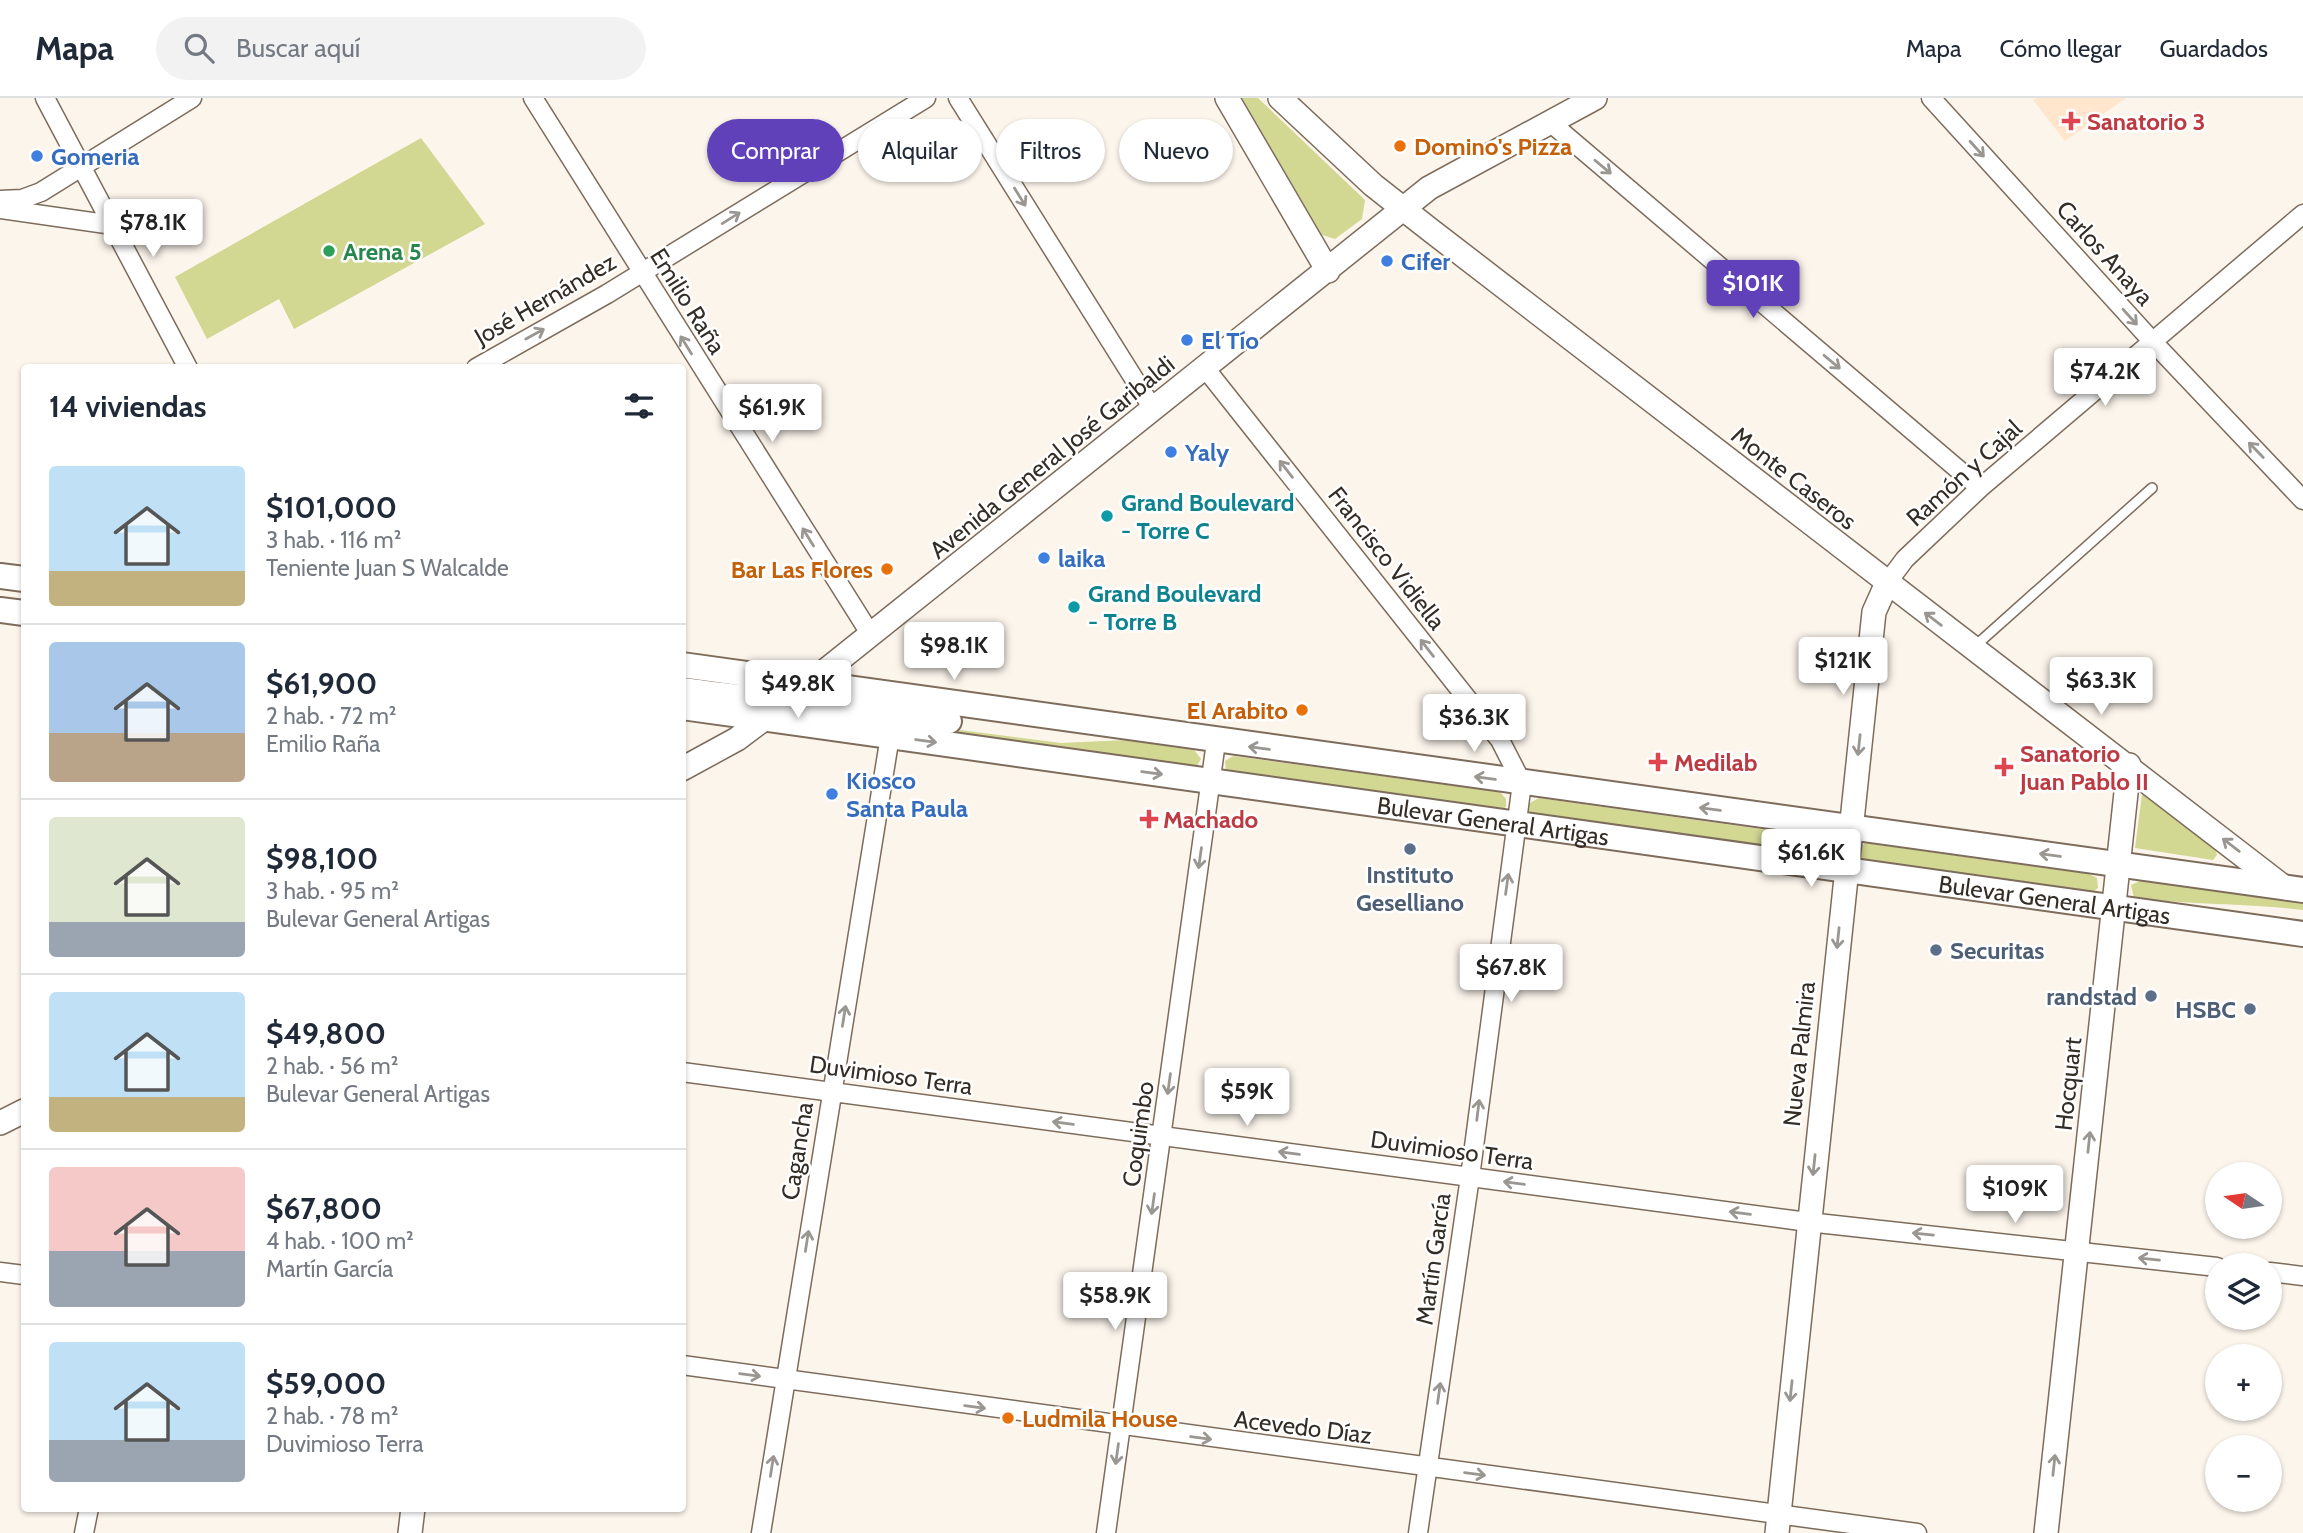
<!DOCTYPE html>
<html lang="es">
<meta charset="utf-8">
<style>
body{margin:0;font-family:Cabin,sans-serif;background:#f2f2f3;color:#1f2937;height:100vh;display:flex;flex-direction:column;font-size:26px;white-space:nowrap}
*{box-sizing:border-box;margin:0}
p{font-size:23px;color:#747a83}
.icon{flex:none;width:38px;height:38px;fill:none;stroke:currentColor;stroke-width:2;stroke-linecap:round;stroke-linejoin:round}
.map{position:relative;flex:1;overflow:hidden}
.drawer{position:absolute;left:21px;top:266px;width:665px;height:1148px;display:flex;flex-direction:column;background:#fff;border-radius:7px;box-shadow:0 2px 5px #0004}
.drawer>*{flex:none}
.hud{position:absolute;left:707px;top:21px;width:665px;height:63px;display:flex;gap:14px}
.needle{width:46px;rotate:283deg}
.tools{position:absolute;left:2205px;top:1064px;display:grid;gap:14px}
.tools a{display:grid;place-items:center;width:77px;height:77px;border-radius:50%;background:#fff;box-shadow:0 2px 5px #0004;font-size:35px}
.price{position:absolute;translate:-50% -60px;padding:0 16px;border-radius:7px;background:#fff;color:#222;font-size:23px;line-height:46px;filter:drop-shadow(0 2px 4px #0008)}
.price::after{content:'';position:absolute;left:50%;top:42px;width:21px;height:16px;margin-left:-10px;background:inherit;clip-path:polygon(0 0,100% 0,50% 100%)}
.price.active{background:#6041ba;color:#fff}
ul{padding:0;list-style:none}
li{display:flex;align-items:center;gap:21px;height:175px;padding:0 28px}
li+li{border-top:2px solid #e0e1e3}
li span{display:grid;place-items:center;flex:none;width:196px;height:140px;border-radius:7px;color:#555}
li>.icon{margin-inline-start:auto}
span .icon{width:84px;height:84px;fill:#fffc;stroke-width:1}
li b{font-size:30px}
h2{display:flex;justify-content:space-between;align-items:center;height:84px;padding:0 28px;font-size:30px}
.chip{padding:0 24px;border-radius:32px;background:#fff;box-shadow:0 2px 5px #0004;font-size:24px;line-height:63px}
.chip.active{background:#6041ba;color:#fff}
header{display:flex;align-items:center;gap:42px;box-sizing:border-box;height:98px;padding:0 35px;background:#fff;border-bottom:2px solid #e0e1e3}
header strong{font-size:33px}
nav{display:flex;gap:38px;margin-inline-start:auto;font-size:24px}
.search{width:490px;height:63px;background:#f2f2f3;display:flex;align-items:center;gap:18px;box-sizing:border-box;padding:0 24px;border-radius:38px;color:#747a83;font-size:26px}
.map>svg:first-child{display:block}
.built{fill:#ffe6cc}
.green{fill:#d2d792}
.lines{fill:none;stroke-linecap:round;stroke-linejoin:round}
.service-casing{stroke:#7d6c5b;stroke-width:12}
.minor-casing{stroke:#7d6c5b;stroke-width:21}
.tertiary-casing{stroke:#7d6c5b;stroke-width:26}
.secondary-casing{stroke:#7d6c5b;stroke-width:28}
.service{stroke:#fff;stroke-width:9}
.minor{stroke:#fff;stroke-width:18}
.tertiary{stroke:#fff;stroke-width:23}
.secondary{stroke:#fff;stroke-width:24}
.oneway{stroke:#9a9692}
.health-dot{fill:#e0444e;stroke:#fff;stroke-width:2.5}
.food-dot{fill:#e8710a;stroke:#fff;stroke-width:2.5}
.shop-dot{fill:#3f7fe0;stroke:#fff;stroke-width:2.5}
.leisure-dot{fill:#2e9e5b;stroke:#fff;stroke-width:2.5}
.culture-dot{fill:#0f9aa8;stroke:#fff;stroke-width:2.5}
.service-dot{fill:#5c6f8a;stroke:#fff;stroke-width:2.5}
.labels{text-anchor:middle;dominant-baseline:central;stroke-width:5;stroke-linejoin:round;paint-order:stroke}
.health-label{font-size:24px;font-weight:bold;fill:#be3a42;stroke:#fff;text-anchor:start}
.food-label{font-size:24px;font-weight:bold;fill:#c56008;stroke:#fff;text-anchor:start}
.shop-label{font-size:24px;font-weight:bold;fill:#366cbe;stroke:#fff;text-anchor:start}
.leisure-label{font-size:24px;font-weight:bold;fill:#27864d;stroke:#fff;text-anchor:start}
.street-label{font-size:24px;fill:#342d25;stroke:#fff}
.culture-label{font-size:24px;font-weight:bold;fill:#0d838f;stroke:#fff;text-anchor:start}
.service-label{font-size:24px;font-weight:bold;fill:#4e5e75;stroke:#fff;text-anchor:end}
</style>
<header>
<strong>Mapa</strong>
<div class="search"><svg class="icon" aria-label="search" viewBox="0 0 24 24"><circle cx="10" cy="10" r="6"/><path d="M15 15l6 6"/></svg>Buscar aquí</div>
<nav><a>Mapa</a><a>Cómo llegar</a><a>Guardados</a></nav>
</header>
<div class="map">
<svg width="2303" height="1435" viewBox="0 0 2303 1435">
<rect width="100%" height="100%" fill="#fcf5ec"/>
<path class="built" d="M2037 0H2126L2065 43 2033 2Z"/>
<path class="green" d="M1242 0H1258L1365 102 1362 121 1335 141 1322 137Z
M421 40 485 126 294 231 279 201 207 241 175 179Z
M808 612 1061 645 1126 642 1194 652 1201 661 1195 671Z
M1233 658 1500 694 1506 701V709L1501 712 1229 675 1226 672 1225 663Z
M2142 697H2148L2215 751 2217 757 2213 762 2135 750Z
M1539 700 1832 741 1835 750 1828 758 1529 715 1528 706Z
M1865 745 2089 776 2097 780 2098 790 2092 795 1863 763 1859 760V751Z
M2140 783 2303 805V812C2247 805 2191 807 2134 800L2131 787Z"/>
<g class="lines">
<g class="service-casing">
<path id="service" d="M1974 549 2152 390"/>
</g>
<g class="minor-casing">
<path id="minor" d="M45 0 188 270
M533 0 871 537
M958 0 1153 311
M1931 0 2153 244 2303 402
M1551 25 1980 390
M0 102 22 101 41 94 192 0
M0 111 113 127
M476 270 607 196 926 0
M1205 270 1500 642 1522 685 1470 1079 1418 1435
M1887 485 1905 461 1980 390 2303 116
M682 974 1808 1124 2217 1169
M0 1174 24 1177
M2270 1174 2303 1178
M682 1267 1917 1435
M84 1435 89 1410
M761 1435 890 638
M1106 1435 1216 644"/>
</g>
<g class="tertiary-casing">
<path id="tertiary" d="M1227 0 1328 173
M1280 0 1373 87 1429 131 2285 790
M800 593 1429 90 1595 0
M682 671 737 641 773 614
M0 1025 24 1013
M410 1435 413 1410
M1777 1435 1874 514 1887 485
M2046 1435 2129 667"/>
</g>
<g class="secondary-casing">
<g id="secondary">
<path d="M0 478 24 481"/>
<path d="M0 512 24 515"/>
<path d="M682 567 2303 792"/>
<path d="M682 592C726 597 760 607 802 589"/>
<path id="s1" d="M682 609 2303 836"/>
<path d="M762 622 793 609 813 606 949 623"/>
</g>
</g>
<use href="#service" class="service"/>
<use href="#minor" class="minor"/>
<use href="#tertiary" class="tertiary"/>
<use href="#secondary" class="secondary"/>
</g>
<defs><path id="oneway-shaft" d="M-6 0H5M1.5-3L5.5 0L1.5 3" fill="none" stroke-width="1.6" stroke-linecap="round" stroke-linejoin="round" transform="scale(1.75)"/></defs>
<g class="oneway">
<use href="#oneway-shaft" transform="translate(1977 51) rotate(48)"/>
<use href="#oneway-shaft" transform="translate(1603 69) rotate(40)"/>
<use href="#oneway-shaft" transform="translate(1020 99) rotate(58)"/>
<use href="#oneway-shaft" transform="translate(731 120) rotate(-32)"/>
<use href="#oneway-shaft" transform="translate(2130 219) rotate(48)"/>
<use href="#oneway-shaft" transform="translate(535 236) rotate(-29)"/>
<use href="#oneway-shaft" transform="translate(686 247) rotate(-122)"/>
<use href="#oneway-shaft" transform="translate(1832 264) rotate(40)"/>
<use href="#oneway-shaft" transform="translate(2256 352) rotate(-134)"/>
<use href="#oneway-shaft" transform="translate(1286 371) rotate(-128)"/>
<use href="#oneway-shaft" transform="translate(808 439) rotate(-122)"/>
<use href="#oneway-shaft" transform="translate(1933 521) rotate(-143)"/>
<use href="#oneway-shaft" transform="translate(1427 550) rotate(-128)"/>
<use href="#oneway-shaft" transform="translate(926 643) rotate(8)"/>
<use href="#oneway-shaft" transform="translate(1859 647) rotate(96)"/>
<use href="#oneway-shaft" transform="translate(1259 650) rotate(-172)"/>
<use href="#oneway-shaft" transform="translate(1152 675) rotate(8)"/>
<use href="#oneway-shaft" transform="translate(1485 680) rotate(-172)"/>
<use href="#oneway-shaft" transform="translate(1710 711) rotate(-172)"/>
<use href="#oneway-shaft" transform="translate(2231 747) rotate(-142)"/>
<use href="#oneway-shaft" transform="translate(2050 757) rotate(-172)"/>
<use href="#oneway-shaft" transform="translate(1200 760) rotate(98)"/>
<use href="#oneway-shaft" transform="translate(1507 786) rotate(-82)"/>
<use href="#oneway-shaft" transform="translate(1838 840) rotate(96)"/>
<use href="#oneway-shaft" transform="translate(844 918) rotate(-81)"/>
<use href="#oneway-shaft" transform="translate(1169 986) rotate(98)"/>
<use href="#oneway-shaft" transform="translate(1478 1012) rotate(-83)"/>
<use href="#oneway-shaft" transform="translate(1063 1025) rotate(-172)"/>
<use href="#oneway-shaft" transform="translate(2089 1044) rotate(-84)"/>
<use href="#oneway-shaft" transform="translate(1289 1055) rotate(-172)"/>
<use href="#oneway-shaft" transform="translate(1814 1067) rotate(96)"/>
<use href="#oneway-shaft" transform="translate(1514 1085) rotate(-173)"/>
<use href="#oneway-shaft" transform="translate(1153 1106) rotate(98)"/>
<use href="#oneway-shaft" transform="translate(1740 1115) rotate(-173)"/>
<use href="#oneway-shaft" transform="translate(1923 1136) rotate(-174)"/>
<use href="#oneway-shaft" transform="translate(807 1143) rotate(-81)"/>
<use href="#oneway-shaft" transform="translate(2149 1161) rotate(-174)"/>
<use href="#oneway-shaft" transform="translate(750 1277) rotate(8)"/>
<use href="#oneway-shaft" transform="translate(1791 1293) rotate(96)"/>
<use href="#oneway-shaft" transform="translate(1439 1295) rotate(-82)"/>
<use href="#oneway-shaft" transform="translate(975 1309) rotate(8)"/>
<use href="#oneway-shaft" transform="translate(1201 1340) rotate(7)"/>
<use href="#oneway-shaft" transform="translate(1117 1356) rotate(98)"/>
<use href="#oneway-shaft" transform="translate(2054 1367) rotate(-84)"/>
<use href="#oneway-shaft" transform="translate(772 1368) rotate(-81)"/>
<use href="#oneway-shaft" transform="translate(1475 1376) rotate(7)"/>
</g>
<g class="health-dot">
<path d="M2067.5 12.5h7v7h7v7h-7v7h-7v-7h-7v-7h7z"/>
<path d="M1654.5 653.5h7v7h7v7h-7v7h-7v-7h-7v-7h7z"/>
<path d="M2000.5 658.5h7v7h7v7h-7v7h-7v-7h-7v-7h7z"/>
<path d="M1145.5 710.5h7v7h7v7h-7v7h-7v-7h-7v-7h7z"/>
</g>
<g class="food-dot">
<circle cx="1400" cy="48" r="7"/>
<circle cx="887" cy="471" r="7"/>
<circle cx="1302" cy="612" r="7"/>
<circle cx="1008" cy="1320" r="7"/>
</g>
<g class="shop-dot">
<circle cx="37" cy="58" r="7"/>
<circle cx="1387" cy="163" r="7"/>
<circle cx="1187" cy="242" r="7"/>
<circle cx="1171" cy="354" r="7"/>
<circle cx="1044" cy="460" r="7"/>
<circle cx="832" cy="696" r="7"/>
</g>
<circle class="leisure-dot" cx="329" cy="153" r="7"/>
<g class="culture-dot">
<circle cx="1107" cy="418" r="7"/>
<circle cx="1074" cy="509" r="7"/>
</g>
<g class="service-dot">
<circle cx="1410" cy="751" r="7"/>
<circle cx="1936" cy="852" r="7"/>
<circle cx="2151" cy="898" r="7"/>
<circle cx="2250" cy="911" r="7"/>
</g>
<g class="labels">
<g class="health-label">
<text x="2087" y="23">Sanatorio 3</text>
<text x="2020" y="655">Sanatorio<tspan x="2020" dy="28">Juan Pablo II</tspan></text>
<text x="1674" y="664">Medilab</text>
<text x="1163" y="721">Machado</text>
</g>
<g class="food-label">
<text x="1414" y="48">Domino's Pizza</text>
<text x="873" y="471" text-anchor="end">Bar Las Flores</text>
<text x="1288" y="612" text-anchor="end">El Arabito</text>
<text x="1022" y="1320">Ludmila House</text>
</g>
<g class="shop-label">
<text x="51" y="58">Gomeria</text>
<text x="1401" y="163">Cifer</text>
<text x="1201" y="242">El Tío</text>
<text x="1185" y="354">Yaly</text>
<text x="1058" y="460">laika</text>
<text x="846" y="682">Kiosco<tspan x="846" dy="28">Santa Paula</tspan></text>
</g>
<g class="leisure-label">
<text x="343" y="153">Arena 5</text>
</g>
<g class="street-label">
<text transform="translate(2105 155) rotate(48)">Carlos Anaya</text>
<text transform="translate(545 201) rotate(-30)">José Hernández</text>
<text transform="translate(688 203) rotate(58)">Emilio Raña</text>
<text transform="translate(1052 359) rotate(-39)">Avenida General José Garibaldi</text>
<text transform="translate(1964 375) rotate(-42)">Ramón y Cajal</text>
<text transform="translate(1794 380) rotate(38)">Monte Caseros</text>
<text transform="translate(1387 460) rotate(52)">Francisco Vidiella</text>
<text stroke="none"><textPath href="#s1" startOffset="819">Bulevar General Artigas</textPath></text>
<text stroke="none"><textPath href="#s1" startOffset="1386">Bulevar General Artigas</textPath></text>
<text transform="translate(1799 956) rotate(-84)">Nueva Palmira</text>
<text transform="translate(891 977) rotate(8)">Duvimioso Terra</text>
<text transform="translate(2068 986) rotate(-84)">Hocquart</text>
<text transform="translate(1138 1036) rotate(-82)">Coquimbo</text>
<text transform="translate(1452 1052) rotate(8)">Duvimioso Terra</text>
<text transform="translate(797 1053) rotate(-81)">Cagancha</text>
<text transform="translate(1433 1161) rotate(-82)">Martín García</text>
<text transform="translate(1303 1329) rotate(7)">Acevedo Díaz</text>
</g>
<g class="culture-label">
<text x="1121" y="404">Grand Boulevard<tspan x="1121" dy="28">- Torre C</tspan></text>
<text x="1088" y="495">Grand Boulevard<tspan x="1088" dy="28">- Torre B</tspan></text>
</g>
<g class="service-label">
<text x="1410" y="776" text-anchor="middle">Instituto<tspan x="1410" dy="28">Geselliano</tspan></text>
<text x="1950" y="852" text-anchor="start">Securitas</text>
<text x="2137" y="898">randstad</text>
<text x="2236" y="911">HSBC</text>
</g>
</g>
</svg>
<div class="tools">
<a><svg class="needle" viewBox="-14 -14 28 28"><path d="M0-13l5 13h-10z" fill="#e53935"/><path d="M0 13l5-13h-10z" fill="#747a83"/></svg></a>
<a><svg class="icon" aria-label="layers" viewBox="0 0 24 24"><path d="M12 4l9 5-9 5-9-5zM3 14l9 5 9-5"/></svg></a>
<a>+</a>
<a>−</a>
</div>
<b class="price" style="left:153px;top:161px">$78.1K</b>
<b class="price active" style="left:1753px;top:222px">$101K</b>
<b class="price" style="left:2105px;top:310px">$74.2K</b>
<b class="price" style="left:772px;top:346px">$61.9K</b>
<b class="price" style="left:954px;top:584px">$98.1K</b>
<b class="price" style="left:1843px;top:599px">$121K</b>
<b class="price" style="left:2101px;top:619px">$63.3K</b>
<b class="price" style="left:798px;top:622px">$49.8K</b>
<b class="price" style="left:1474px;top:656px">$36.3K</b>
<b class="price" style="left:1811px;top:791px">$61.6K</b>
<b class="price" style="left:1511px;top:906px">$67.8K</b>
<b class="price" style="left:1247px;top:1030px">$59K</b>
<b class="price" style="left:2015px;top:1127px">$109K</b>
<b class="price" style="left:1115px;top:1234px">$58.9K</b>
<div class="hud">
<a class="chip active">Comprar</a>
<a class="chip">Alquilar</a>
<a class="chip">Filtros</a>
<a class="chip">Nuevo</a>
</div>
<section class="drawer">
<h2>14 viviendas<svg class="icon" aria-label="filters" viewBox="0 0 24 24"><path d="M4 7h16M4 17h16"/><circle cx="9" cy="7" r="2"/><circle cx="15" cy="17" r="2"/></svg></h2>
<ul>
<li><span style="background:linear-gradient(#bfe0f5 75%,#c2b280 0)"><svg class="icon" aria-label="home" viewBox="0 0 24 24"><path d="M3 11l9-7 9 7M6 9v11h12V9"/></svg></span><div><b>$101,000</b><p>3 hab. · 116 m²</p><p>Teniente Juan S Walcalde</p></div></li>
<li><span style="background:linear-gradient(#a9c7e8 65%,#b9a48a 0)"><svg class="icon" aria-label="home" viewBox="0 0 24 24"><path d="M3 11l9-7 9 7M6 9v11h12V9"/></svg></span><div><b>$61,900</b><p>2 hab. · 72 m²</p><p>Emilio Raña</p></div></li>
<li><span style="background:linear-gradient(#dfe7d0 75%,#9aa5b1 0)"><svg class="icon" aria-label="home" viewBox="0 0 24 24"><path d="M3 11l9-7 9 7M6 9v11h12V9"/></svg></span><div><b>$98,100</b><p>3 hab. · 95 m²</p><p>Bulevar General Artigas</p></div></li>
<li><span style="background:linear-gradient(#bfe0f5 75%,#c2b280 0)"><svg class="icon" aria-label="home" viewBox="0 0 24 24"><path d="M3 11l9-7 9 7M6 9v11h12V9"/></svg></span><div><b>$49,800</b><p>2 hab. · 56 m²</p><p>Bulevar General Artigas</p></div></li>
<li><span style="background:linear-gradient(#f6c9c9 60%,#9aa5b1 0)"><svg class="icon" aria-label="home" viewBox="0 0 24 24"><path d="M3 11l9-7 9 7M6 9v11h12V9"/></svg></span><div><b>$67,800</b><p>4 hab. · 100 m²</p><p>Martín García</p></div></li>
<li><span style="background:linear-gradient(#bfe0f5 70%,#9aa5b1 0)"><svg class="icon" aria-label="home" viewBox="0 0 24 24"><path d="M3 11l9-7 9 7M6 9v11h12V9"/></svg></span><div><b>$59,000</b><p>2 hab. · 78 m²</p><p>Duvimioso Terra</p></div></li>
</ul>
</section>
</div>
